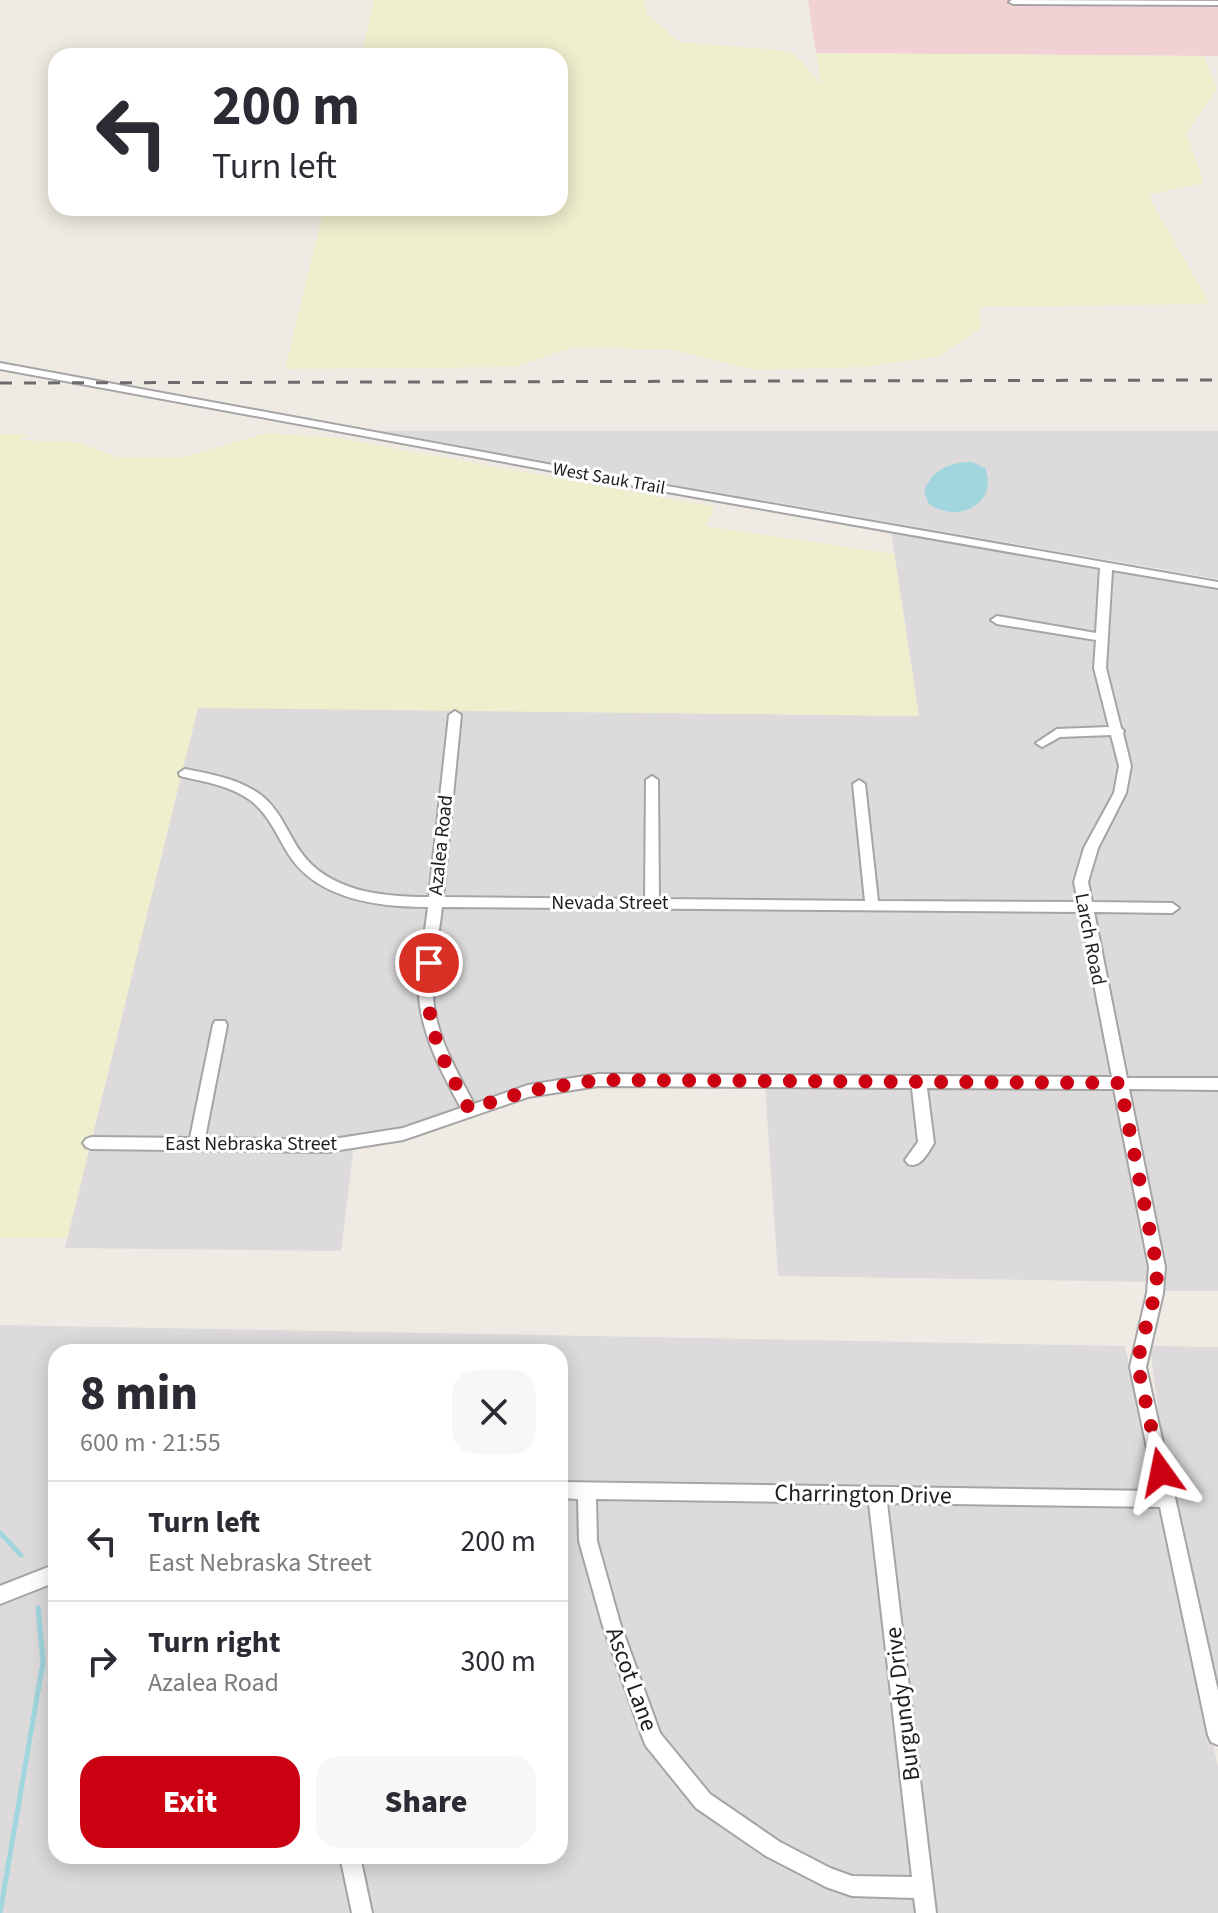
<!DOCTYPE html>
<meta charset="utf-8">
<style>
body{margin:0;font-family:"Source Sans 3",sans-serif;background:#f7f7f7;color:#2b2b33;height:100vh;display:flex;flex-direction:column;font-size:30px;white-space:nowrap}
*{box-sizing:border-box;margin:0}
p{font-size:26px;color:#7c7c81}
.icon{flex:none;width:44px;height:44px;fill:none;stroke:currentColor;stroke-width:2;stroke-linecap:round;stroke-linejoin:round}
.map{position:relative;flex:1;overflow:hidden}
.side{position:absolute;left:48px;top:1344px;width:520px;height:520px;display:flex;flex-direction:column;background:#fff;border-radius:24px;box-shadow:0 4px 20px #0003}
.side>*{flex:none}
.guide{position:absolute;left:48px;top:48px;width:520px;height:168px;border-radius:24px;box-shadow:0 4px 20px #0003;background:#fff;color:#2b2b33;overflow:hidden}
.pin{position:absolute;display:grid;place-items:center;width:68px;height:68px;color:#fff;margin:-34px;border:4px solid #fff;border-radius:50%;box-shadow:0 2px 8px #0007}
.me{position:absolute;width:88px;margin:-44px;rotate:348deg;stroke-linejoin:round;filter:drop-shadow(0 0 6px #0008)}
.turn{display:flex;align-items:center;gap:28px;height:168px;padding:0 32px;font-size:36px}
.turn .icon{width:104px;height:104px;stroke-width:2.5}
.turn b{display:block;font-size:56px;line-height:68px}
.round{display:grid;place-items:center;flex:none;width:84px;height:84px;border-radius:24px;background:#f7f7f7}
.headline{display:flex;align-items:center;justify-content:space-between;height:136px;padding:0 32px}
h1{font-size:48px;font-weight:800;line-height:60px}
.primary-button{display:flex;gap:16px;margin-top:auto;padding:16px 32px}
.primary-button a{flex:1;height:92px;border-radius:24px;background:#cb0011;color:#fff;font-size:32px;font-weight:800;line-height:92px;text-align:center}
.primary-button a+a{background:#f7f7f7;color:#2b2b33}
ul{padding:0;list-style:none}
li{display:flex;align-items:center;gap:24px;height:120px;padding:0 32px;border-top:2px solid #e1e1e2}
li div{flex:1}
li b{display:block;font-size:30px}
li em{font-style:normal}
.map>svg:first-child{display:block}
.residential{fill:#dcdadb;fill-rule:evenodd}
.commercial{fill:#f1d1d3}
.farmland{fill:#efeecd}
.water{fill:#a1d6df}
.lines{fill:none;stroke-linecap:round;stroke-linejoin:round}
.stream{stroke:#a1d6df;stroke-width:5}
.street-casing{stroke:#a5a5a5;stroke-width:4}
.street{fill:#fff;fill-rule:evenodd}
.rail{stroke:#6c6c6c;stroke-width:3;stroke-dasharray:12 12;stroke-linecap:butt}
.route{stroke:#cb0011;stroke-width:14;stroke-dasharray:0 25.2}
.labels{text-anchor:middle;stroke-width:6;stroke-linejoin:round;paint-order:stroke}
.far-street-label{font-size:18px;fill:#1e1e1e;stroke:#fff}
.street-label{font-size:20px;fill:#1e1e1e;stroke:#fff}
.near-street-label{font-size:24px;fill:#1e1e1e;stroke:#fff}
</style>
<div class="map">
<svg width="1218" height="1913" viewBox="0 0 1218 1913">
<rect width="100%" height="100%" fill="#efeae3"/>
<!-- residential -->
<path class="residential" d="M 364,431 L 1218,431 L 1218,579 Z
M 891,531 L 1218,587 L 1218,1079 L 525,1087 L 396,1130 L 355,1136 L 341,1251 L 65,1248 L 198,707 L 919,716 Z
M 765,1085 L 1114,1086 L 1153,1282 L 778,1276 Z
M 1122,1086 L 1218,1086 L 1218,1291 L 1161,1291 Z
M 0,1325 L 1125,1346 L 1218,1767 L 1218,1913 L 0,1913 ZM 56,1352 L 560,1352 L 560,1856 L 56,1856 Z
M 1150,1346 L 1218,1347 L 1218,1707 L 1168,1490 Z"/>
<!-- commercial -->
<path class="commercial" d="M 808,0 L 1218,0 L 1218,56 L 816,53 Z"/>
<!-- farmland -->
<path class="farmland" d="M 374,0 L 644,0 L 647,14 L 679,42 L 778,50 L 796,55 L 821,84 L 816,53 L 1204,56 L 1217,89 L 1186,133 L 1204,183 L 1148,195 L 1210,304 L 979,307 L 981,328 L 939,356 L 865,367 L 755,370 L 672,350 L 573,347 L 515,367 L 285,369 L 324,208 L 560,208 L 560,56 L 361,56 Z
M 266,433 L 338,438 L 715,507 L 705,526 L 894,554 L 919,716 L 198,708 L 67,1238 L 0,1238 L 0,434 L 31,434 L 17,440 L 78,442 L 116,457 L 185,457 Z"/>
<!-- water -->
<path class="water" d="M 972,462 L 985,468 C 999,504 958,524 929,504 L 924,492 C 931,470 950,462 972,462 Z"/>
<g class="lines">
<!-- stream -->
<path class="stream" d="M 0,1533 L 21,1555
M 0,1913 L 43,1662 L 38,1608"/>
<defs>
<path id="street" d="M 1012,0 L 1218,1 L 1218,5 L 1013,4 L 1009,2 Z
M 0,363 L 667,486 L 1218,582 L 1218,588 L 1112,570 L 1106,668 L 1121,728 L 1124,731 L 1123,733 L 1131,766 L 1126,793 L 1098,848 L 1088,882 L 1092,902 L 1172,903 L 1179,908 L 1172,913 L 1094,912 L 1127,1078 L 1218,1078 L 1218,1090 L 1129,1089 L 1165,1267 L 1163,1293 L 1146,1367 L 1218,1691 L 1218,1745 L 1211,1742 L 1208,1735 L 1160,1507 L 887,1503 L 936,1913 L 916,1913 L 914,1898 L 852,1896 L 826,1887 L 766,1856 L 696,1808 L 646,1746 L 643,1739 L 602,1623 L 579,1541 L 578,1499 L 560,1498 L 560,1482 L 1156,1491 L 1130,1367 L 1147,1293 L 1149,1267 L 1114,1089 L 927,1088 L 934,1143 C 928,1153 920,1169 908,1164 L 905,1160 L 918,1142 L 912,1088 L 598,1086 L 528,1097 L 403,1140 L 327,1152 L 91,1149 L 86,1147 L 83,1143 L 86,1139 L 91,1137 L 190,1138 L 213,1025 L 215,1021 L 225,1021 L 227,1025 L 205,1138 L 327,1140 L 403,1128 L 461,1108 C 442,1073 422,1036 419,996 C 417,967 425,936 428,907 C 380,907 318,900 289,855 C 277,836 269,814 250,800 C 229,785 205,782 180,776 L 179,773 L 185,769 C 211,774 239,779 261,795 C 280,810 287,832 300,851 C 328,892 383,897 429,897 L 449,715 L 455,711 L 461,715 L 443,897 L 645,899 L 646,780 L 652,776 L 658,780 L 659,899 L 865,901 L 853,784 L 859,780 L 865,784 L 878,901 L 1078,902 L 1074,882 L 1084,848 L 1114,793 L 1119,766 L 1111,735 L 1060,737 L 1042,747 L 1036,743 L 1057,729 L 1109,727 L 1094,668 L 1096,640 L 997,624 L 991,620 L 997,616 L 1096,633 L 1100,568 L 667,492 L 0,369 ZM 442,907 L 1080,912 L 1112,1077 L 598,1074 L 528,1085 L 474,1104 C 456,1070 434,1033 433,994 C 432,966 439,935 442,907 ZM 596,1499 L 869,1503 L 912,1877 L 852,1876 L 830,1868 L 780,1842 L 710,1794 L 660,1733 L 620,1623 L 597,1541 Z
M 56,1564 L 56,1582 L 0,1604 L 0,1586 Z
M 340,1856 L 360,1856 L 372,1913 L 352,1913 Z"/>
</defs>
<!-- street casing -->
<use href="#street" class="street-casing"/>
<!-- street -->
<use href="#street" class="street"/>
<!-- rail -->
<path class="rail" d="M 0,383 L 1218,380"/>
</g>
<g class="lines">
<!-- route -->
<path class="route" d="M 429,963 C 424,1027 439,1053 469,1109 L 528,1091 L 598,1080 L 1120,1083 L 1157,1267 C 1158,1303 1140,1332 1138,1367 L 1161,1472"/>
</g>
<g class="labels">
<!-- far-street labels -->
<g class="far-street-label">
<text transform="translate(609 478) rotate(10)" y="6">West Sauk Trail</text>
</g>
<!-- street labels -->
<g class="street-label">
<text transform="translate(440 845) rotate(-84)" y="7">Azalea Road</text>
<text x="610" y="909">Nevada Street</text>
<text transform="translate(1091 939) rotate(79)" y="7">Larch Road</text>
<text x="251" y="1150">East Nebraska Street</text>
</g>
<!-- near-street labels -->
<g class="near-street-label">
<text transform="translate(863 1494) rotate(1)" y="8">Charrington Drive</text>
<text transform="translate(632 1679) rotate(70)" y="8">Ascot Lane</text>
<text transform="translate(902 1704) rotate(-97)" y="8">Burgundy Drive</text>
</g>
</g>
</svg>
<div class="pin" style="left:429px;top:963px;background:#d93025"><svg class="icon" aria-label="arrive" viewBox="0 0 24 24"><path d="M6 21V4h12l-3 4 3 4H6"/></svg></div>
<svg class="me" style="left:1161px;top:1472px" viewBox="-20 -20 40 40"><path d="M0-17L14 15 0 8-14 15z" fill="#cb0011" stroke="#fff" stroke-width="4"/></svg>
<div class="guide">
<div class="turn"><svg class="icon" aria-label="left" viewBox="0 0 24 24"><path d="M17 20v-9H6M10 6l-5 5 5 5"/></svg><div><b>200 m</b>Turn left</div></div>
</div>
<section class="side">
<div class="headline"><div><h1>8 min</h1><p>600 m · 21:55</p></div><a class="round"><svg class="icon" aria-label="close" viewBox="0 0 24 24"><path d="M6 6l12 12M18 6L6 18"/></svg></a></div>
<ul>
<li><svg class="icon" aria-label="left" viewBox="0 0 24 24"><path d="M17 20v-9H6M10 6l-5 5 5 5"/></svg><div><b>Turn left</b><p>East Nebraska Street</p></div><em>200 m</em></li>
<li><svg class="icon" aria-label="right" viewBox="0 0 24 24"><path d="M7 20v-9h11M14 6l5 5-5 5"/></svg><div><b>Turn right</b><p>Azalea Road</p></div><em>300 m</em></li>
</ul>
<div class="primary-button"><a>Exit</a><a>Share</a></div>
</section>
</div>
